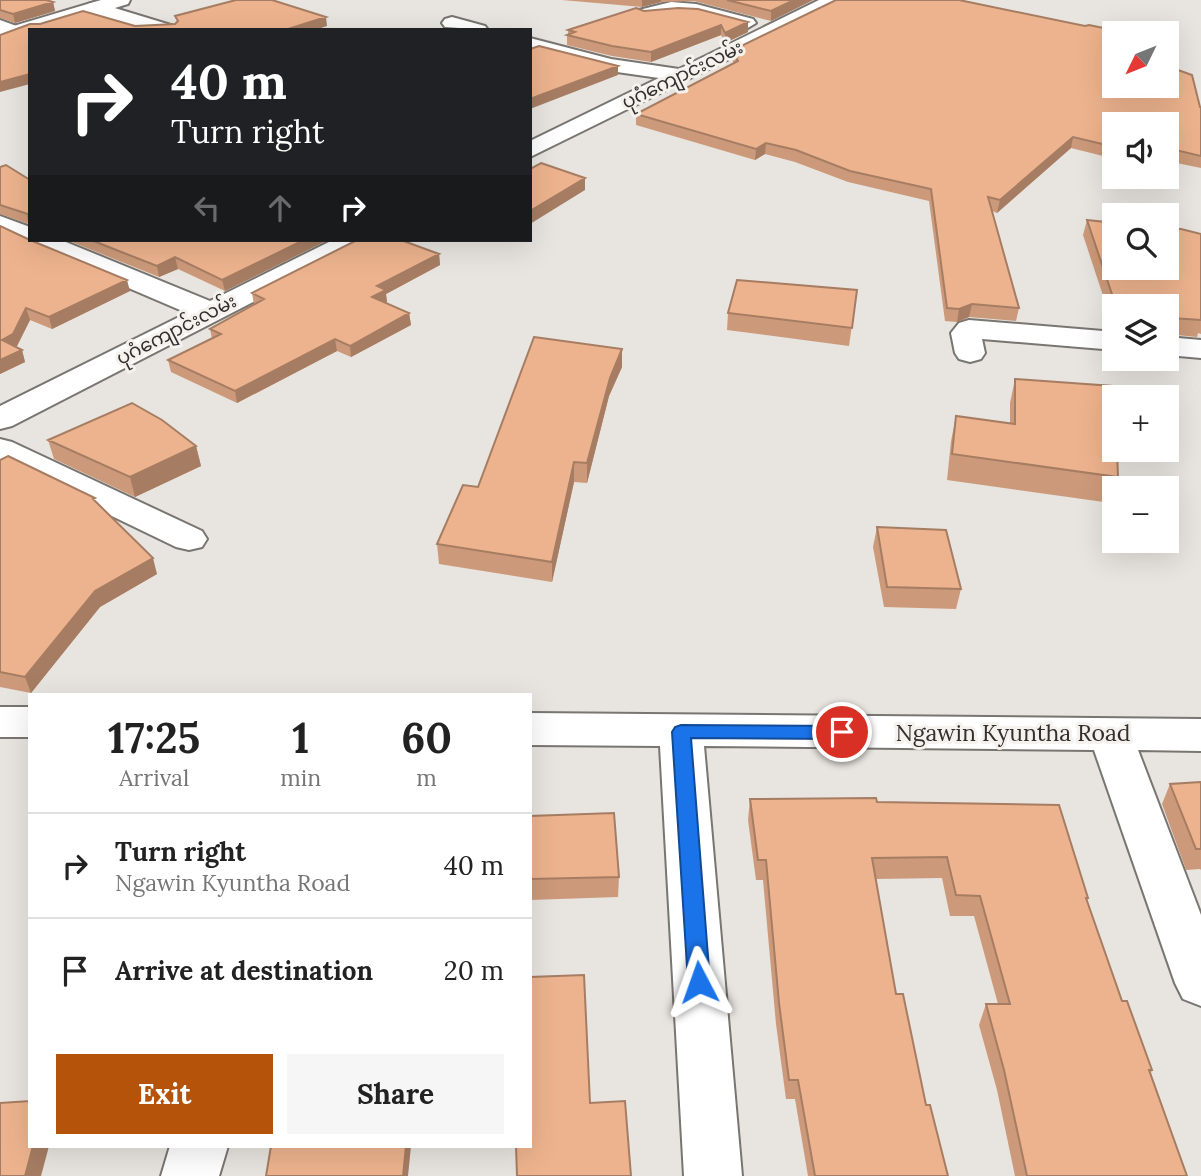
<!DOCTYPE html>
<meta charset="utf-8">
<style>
body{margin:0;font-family:Lora,"Noto Sans Myanmar",serif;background:#f6f6f6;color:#222;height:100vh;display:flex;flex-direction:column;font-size:26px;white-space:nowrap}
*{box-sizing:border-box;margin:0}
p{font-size:23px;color:#767676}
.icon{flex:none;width:38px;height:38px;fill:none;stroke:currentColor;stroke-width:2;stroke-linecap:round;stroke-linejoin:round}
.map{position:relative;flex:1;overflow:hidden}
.drawer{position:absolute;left:28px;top:693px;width:504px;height:455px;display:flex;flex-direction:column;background:#fff;border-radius:0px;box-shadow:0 7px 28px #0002}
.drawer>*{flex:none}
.top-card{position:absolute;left:28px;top:28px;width:504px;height:214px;border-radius:0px;box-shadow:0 7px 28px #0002;background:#202124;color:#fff;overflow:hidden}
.needle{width:46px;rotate:227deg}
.controls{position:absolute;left:1102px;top:21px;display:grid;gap:14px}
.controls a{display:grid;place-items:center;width:77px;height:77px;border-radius:0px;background:#fff;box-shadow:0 7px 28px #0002;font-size:35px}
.pin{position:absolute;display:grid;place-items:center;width:60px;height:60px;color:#fff;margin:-30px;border:4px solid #fff;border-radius:50%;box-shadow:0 2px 7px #0007}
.me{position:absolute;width:77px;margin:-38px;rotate:356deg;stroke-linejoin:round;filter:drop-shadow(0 0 5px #0008)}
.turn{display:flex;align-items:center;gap:24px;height:147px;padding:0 28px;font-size:32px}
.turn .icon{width:91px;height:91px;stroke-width:2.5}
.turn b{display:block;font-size:49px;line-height:60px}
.lanes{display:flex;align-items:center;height:66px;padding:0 28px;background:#0003;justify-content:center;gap:35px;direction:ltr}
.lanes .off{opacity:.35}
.eta{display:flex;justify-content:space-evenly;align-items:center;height:119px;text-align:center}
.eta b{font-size:42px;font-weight:700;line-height:49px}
.action{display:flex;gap:14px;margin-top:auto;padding:14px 28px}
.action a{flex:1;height:80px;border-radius:0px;background:#b45309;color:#fff;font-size:28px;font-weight:700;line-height:80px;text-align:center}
.action a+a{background:#f6f6f6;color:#222}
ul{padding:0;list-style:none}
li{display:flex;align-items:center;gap:21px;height:105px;padding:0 28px;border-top:2px solid #e0e0e0}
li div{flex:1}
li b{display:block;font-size:26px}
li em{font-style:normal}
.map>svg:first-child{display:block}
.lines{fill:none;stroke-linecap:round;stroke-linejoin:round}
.minor-casing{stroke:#797571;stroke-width:4}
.secondary-casing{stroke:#797571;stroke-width:4}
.minor{fill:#fff;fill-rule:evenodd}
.secondary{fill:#fff;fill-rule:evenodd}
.wall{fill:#cc9a7a}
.shaded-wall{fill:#a67d63}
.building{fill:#edb38e;stroke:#a67d63;stroke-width:2}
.route{fill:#1a73e8;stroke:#114b97;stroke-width:2}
.labels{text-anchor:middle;stroke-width:6;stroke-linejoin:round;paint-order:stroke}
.far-street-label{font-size:19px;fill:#32302e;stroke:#f5f1ec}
.street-label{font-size:23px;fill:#32302e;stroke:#f5f1ec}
</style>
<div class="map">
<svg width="1201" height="1176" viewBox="0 0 1201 1176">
<rect width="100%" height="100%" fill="#e8e4df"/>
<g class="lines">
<defs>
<path id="minor" d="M 819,0 L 843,0 L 841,4 L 530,157 L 530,141 L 659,78 L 610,71 L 530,50 L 530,38 L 611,59 L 679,69 Z
M 95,2 L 174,26 L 177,30 L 146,30 L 88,12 L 86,8 L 88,4 Z
M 671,2 L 696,4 L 753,19 L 756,23 L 746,29 C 707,19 687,10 646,20 L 637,14 L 639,10 Z
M 452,17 L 485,26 L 488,30 L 445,27 L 442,23 L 445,19 Z
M 0,20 L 22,28 L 25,32 L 15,38 L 0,33 Z
M 0,216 L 30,227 L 30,240 L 61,240 L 210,301 L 333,240 L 366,240 L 362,246 L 12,426 L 0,429 L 0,406 L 187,313 L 0,233 Z
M 969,320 L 1115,332 L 1115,350 L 982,339 L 985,353 L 981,359 L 970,362 L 959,359 L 955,353 L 951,333 L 959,323 Z
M 1167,337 L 1201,340 L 1201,358 L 1167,355 Z
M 0,439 L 12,442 L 202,531 L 207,539 L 202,547 L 189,550 L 176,547 L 0,462 Z
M 0,707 L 30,707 L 30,737 L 0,737 Z
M 530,713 L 1201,719 L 1201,751 L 1138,750 L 1201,915 L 1201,1006 L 1183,999 L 1175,983 L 1094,750 L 704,746 L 742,1176 L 684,1176 L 660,746 L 530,745 Z
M 170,1146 L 228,1146 L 219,1176 L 161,1176 Z"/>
<path id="secondary" d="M 101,0 L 130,0 L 128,4 L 42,30 L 30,30 L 30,33 L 0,42 L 0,30 Z"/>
</defs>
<!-- minor casing -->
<use href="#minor" class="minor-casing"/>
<!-- secondary casing -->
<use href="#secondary" class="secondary-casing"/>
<!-- minor -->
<use href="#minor" class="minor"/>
<!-- secondary -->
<use href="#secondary" class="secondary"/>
</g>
<!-- wall -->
<path class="wall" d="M 0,0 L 53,2 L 55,11 L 15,23 L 0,18 Z
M 562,0 L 813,0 L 771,21 L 694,1 L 661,2 L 642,7 Z
M 678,8 L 748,32 L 725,43 L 721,35 L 651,62 L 612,56 L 567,45 L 567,35 L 568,34 L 568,30 L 644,11 Z
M 1115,33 L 1115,86 L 1201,107 L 1201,168 L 1167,161 L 1167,124 L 1115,124 L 1115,159 L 1071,148 L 997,213 L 992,211 L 1019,308 L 1016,321 L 969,317 L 957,322 L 945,321 L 929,201 L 848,182 L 795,162 L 765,154 L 755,160 L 636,125 L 636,114 L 734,63 L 732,60 L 733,50 Z
M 0,167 L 30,180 L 30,227 L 29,224 L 0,214 Z
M 1087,220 L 1201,234 L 1201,334 L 1198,333 L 1197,337 L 1167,334 L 1167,306 L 1115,306 L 1114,329 L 1083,235 Z
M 0,226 L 130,291 L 52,329 L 30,320 L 17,346 L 15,347 L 22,350 L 25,362 L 0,374 Z
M 67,240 L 328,240 L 225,291 L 178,269 L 159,277 Z
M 439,254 L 440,265 L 386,294 L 387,302 L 385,303 L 409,313 L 411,325 L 351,357 L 337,351 L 237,403 L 171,372 L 168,360 L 212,339 L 210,329 L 254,305 L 252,293 Z
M 857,290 L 849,346 L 727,330 L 728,313 Z
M 622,349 L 622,367 L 609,396 L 587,483 L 574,482 L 552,582 L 439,564 L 437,544 L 478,487 Z
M 1015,379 L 1118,477 L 1111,503 L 947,480 L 951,441 L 956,416 L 1010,423 L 1010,403 Z
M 48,440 L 196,446 L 201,466 L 135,497 L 54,459 Z
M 0,460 L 97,502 L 157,574 L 100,607 L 31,693 L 0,687 Z
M 877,527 L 961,589 L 956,609 L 884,607 L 873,547 Z
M 1201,782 L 1201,870 L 1200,869 L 1186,870 L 1162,804 L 1170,784 Z
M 750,799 L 877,802 L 1088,898 L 1087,901 L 1122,1001 L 1152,1070 L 1151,1073 L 1187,1176 L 1015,1176 L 997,1090 L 979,1025 L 986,1004 L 998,1004 L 974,916 L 950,916 L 942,878 L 876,879 L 896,994 L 926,1105 L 948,1176 L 808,1176 L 795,1099 L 786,1099 L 776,1024 L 763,880 L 756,880 L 748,820 Z
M 530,816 L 619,877 L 618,897 L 530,900 Z"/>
<!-- shaded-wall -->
<path class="shaded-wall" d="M 642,0 L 661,0 L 661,2 L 642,7 Z
M 794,0 L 813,0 L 771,21 L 771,11 Z
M 53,2 L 55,11 L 15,23 L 13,14 Z
M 326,17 L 327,26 L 315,30 L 285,30 Z
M 748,22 L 748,32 L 725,43 L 725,33 Z
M 721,25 L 721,35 L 651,62 L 651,52 Z
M 1115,38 L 1115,46 L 1107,44 Z
M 618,66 L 618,75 L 530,109 L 530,99 Z
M 30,74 L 30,84 L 0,92 L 0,82 Z
M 1073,137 L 1071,148 L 997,213 L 1000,200 Z
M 766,143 L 765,154 L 755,160 L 756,149 Z
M 585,178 L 585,190 L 530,224 L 530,211 Z
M 304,240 L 328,240 L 225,291 L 222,280 Z
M 439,254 L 440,265 L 386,294 L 387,302 L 373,309 L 372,297 L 377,286 Z
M 175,257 L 178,269 L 159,277 L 157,266 Z
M 127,280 L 130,291 L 52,329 L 49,317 Z
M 972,304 L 969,317 L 957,322 L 959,309 Z
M 26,308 L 30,320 L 17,346 L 5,351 L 2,340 Z
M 409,313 L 411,325 L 351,357 L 350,346 Z
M 335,339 L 337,351 L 237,403 L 235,391 Z
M 622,349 L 622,367 L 609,396 L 587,483 L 587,463 L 610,378 Z
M 22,350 L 25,362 L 0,374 L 0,360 Z
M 196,446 L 201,466 L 135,497 L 130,477 Z
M 574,462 L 574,482 L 552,582 L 552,562 Z
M 153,558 L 157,574 L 100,607 L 31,693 L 25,677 L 95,591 Z
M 33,1146 L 49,1146 L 41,1176 L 25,1176 Z
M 406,1146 L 411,1146 L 408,1176 L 403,1176 Z"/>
<!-- building -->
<path class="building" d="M 0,0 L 46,0 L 53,2 L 13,14 L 0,10 Z
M 236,0 L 272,0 L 326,17 L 285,30 L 30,30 L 30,74 L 0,82 L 0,35 L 30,24 L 40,24 L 83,11 L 135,26 L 175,24 L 178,21 L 175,16 Z
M 727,0 L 794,0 L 771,11 Z
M 836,0 L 959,0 L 1085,26 L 1089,25 L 1123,32 L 1121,33 L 1115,33 L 1115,38 L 1107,44 L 1115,46 L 1115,86 L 1167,86 L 1167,66 L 1192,75 L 1200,107 L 1201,107 L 1201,156 L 1167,148 L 1167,124 L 1115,124 L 1115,147 L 1073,137 L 1000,200 L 988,197 L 1019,308 L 972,304 L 959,309 L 947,308 L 931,189 L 850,171 L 796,150 L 766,143 L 756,149 L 636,114 L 738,61 L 733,50 Z
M 636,8 L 644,11 L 678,8 L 698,9 L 748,22 L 725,33 L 721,25 L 651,52 L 612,46 L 567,35 L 575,32 L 568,30 Z
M 539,46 L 618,66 L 530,99 L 530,49 Z
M 541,163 L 585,178 L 530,211 L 530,169 Z
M 6,165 L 30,180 L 30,227 L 28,214 L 0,205 L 0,167 Z
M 1087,220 L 1115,223 L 1115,268 L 1167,268 L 1167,228 L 1181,229 L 1201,234 L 1201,320 L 1172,318 L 1169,325 L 1167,325 L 1167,306 L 1116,306 Z
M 0,226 L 30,240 L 127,280 L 49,317 L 26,308 L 13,334 L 2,340 L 22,350 L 0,360 Z
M 91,240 L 304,240 L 222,280 L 175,257 L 157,266 Z
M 357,240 L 401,240 L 439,254 L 377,286 L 386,290 L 372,297 L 409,313 L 350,346 L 335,339 L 235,391 L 168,360 L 221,334 L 210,329 L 264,299 L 252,293 Z
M 737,280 L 857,290 L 852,328 L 728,313 Z
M 534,337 L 622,349 L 610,378 L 587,463 L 574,462 L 552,562 L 437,544 L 463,485 L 478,487 Z
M 1015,379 L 1113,386 L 1115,415 L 1115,450 L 1117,450 L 1118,477 L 952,454 L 956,416 L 1015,424 Z
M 132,403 L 162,420 L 196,446 L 130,477 L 48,440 Z
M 8,456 L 95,498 L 93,499 L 153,558 L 95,591 L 25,677 L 0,672 L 0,460 Z
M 877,527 L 946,530 L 961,589 L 887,587 Z
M 1201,782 L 1201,849 L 1196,849 L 1170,784 Z
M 876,798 L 877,802 L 1059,805 L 1088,898 L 1086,898 L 1122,1001 L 1127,1001 L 1152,1070 L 1149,1070 L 1187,1176 L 1027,1176 L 1004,1070 L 986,1004 L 1010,1004 L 980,896 L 956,895 L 947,857 L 872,858 L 896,994 L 903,994 L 926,1105 L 930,1105 L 948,1176 L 815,1176 L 798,1080 L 789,1080 L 779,1003 L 766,860 L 758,860 L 750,799 Z
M 614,813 L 619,877 L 530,879 L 530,816 Z
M 584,975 L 590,1103 L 625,1101 L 631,1176 L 517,1176 L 516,1146 L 530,1146 L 530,977 Z
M 30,1101 L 30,1146 L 33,1146 L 25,1176 L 0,1176 L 0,1103 Z
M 271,1146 L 406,1146 L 403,1176 L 266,1176 Z"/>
<!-- route -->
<path class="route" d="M 681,725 L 842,726 L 848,728 L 851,732 L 848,737 L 842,739 L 691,738 L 710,982 L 706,988 L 699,991 L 691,988 L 688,982 L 672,732 L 675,727 Z"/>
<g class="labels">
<!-- far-street labels -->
<g class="far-street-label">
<text transform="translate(682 74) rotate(-26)" y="7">ပုဂံကျောင်းလမ်း</text>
<text transform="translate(176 329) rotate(-27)" y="7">ပုဂံကျောင်းလမ်း</text>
</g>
<!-- street labels -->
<g class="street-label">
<text x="1013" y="741">Ngawin Kyuntha Road</text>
</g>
</g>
</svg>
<div class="controls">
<a><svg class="needle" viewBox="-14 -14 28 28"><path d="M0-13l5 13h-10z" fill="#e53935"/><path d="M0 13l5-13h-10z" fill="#767676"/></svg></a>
<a><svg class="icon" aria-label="sound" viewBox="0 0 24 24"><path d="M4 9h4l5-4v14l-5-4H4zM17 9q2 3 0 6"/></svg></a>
<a><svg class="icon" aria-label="search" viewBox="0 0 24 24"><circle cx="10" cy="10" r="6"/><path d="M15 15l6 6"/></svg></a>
<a><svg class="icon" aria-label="layers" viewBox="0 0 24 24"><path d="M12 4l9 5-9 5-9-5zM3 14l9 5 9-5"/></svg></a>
<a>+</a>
<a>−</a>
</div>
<div class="pin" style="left:842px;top:732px;background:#d93025"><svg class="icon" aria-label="arrive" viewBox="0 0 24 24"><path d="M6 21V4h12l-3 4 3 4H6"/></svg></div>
<svg class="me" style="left:699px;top:982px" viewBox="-20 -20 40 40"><path d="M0-17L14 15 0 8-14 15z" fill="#1a73e8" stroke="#fff" stroke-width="4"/></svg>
<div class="top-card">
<div class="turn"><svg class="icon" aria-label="right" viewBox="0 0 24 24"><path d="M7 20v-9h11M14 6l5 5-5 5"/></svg><div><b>40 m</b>Turn right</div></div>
<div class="lanes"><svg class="icon off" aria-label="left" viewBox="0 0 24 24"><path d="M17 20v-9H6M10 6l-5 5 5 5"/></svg><svg class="icon off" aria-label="ahead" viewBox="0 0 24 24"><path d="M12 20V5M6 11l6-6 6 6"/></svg><svg class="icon" aria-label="right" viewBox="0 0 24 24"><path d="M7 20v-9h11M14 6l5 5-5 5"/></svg></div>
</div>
<section class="drawer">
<div class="eta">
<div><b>17:25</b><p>Arrival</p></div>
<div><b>1</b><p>min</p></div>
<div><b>60</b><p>m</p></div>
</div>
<ul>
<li><svg class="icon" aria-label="right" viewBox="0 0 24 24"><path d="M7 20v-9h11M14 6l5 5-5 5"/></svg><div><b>Turn right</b><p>Ngawin Kyuntha Road</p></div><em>40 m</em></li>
<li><svg class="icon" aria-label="arrive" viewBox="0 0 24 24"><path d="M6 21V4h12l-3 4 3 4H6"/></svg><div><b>Arrive at destination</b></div><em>20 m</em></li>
</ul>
<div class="action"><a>Exit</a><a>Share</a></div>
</section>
</div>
